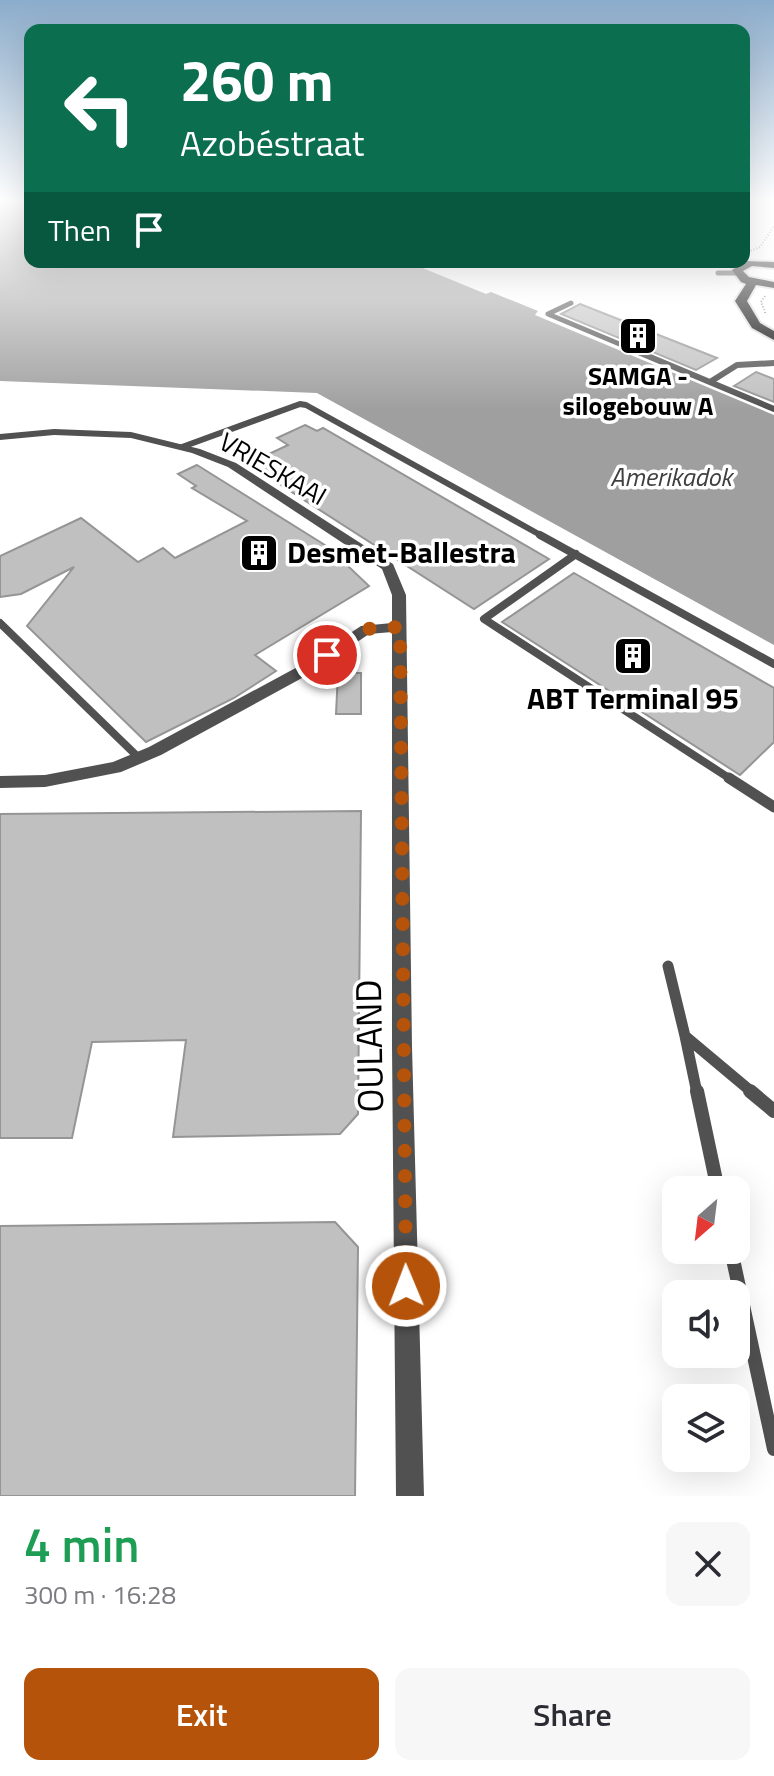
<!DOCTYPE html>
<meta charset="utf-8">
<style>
body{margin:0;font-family:"Titillium Web",sans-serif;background:#f7f7f7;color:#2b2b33;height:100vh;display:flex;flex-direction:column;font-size:30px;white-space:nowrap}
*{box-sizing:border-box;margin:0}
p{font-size:26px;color:#7c7c81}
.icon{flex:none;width:44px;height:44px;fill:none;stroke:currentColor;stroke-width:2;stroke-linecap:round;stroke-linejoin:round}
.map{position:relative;height:1496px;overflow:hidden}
.drawer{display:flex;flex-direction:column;background:#fff;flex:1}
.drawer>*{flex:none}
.hud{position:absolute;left:24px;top:24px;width:726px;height:244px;border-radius:16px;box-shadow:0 8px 32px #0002;background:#0b6e4f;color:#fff;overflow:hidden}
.needle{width:52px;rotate:208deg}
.controls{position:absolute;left:662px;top:1176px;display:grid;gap:16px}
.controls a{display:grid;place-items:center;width:88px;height:88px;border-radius:16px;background:#fff;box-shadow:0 8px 32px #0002;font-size:40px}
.pin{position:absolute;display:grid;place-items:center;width:68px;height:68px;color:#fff;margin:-34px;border:4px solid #fff;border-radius:50%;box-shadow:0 2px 8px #0007}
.me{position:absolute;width:88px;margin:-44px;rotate:359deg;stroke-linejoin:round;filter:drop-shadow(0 0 6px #0008)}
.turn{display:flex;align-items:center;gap:28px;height:168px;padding:0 24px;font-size:36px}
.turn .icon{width:104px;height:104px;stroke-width:2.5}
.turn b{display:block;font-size:56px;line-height:68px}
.then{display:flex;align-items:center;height:76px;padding:0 24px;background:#0003;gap:16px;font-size:30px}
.round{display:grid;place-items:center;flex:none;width:84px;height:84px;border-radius:16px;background:#f7f7f7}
.headline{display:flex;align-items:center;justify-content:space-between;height:136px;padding:0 24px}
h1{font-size:48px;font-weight:600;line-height:60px;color:#1e9e55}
.primary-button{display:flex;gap:16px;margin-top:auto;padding:16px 24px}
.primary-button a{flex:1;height:92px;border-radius:16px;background:#b45309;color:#fff;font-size:32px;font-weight:600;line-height:92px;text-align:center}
.primary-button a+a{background:#f7f7f7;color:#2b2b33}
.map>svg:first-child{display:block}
.water{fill:#9f9f9f}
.building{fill:#c0c0c0;stroke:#959595;stroke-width:2}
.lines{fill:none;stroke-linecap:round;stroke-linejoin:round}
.primary-casing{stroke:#dbdbdb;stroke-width:4}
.path{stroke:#737373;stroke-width:2;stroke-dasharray:1 2;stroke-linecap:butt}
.lane-far4{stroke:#515151;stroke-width:5}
.lane-far3{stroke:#515151;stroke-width:6}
.lane-far2{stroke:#515151;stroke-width:8}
.lane-far1{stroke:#515151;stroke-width:11}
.lane{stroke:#515151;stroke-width:14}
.street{fill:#515151;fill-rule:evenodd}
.primary{fill:#000;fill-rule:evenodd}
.route{stroke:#b45309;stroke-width:14;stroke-dasharray:0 25.2}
.labels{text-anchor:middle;stroke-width:7;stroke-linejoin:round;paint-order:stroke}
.far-poi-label{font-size:26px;font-weight:bold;fill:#000;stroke:#fff}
.far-street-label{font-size:26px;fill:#000;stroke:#fff}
.far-water-label{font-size:26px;font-style:italic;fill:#404040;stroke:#fff}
.poi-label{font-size:30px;font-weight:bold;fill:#000;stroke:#fff;text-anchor:start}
.near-street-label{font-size:36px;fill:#000;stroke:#fff}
</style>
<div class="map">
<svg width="774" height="1496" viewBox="0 0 774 1496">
<rect width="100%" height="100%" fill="#fff"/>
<!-- water -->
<path class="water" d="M 0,200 L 30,200 L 30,262 L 408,262 L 486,294 L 491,292 L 538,311 L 535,315 L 774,415 L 774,645 L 317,393 L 0,381 Z"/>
<!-- building -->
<path class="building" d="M 580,304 L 717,358 L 696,370 L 561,314 Z
M 756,372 L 774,379 L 774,402 L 734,386 Z
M 305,425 L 317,431 L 323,428 L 549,559 L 474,609 L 248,464 L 288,445 L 277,438 Z
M 197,465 L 328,547 L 369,586 L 255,655 L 276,671 L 234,698 L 146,742 L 27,626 L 74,567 L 21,594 L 0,597 L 0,556 L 81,518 L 138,562 L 163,548 L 175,558 L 247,521 L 192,488 L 196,486 L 178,474 Z
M 574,573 L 774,688 L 774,742 L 740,775 L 502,622 Z
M 338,673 L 361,673 L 361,714 L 336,714 Z
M 361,811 L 358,1114 L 340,1134 L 173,1137 L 186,1040 L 92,1042 L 72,1138 L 0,1138 L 0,814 Z
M 335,1222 L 358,1247 L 355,1496 L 0,1496 L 0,1226 Z"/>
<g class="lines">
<defs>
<path id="primary" d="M 746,261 L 774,262 L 774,268 L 752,266 L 743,271 L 749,277 L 774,282 L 774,288 L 756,285 L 747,301 L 760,323 L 774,331 L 774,340 L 752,328 L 735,301 L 746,284 L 741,282 L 732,270 Z"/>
</defs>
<!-- primary casing -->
<use href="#primary" class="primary-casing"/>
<!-- path -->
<path class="path" d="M 770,200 L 774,205
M 748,252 L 760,247 L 774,226
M 765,296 L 761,302 L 766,315"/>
<!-- lane-far4 -->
<path class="lane-far4" d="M 718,273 L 737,273
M 571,303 L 548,314 L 629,348"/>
<!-- lane-far3 -->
<path class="lane-far3" d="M 624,346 L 774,409
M 710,382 L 737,365 L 774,363
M 182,447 L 300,404 L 306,405 L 544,537"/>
<!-- lane-far2 -->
<path class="lane-far2" d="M 540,535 L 774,664
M 576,554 L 484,619 L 732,780
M 0,623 L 139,758"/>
<!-- lane-far1 -->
<path class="lane-far1" d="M 729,778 L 774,807
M 668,966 L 685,1036 L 753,1093
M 685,1036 L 697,1093"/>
<!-- lane -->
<path class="lane" d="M 697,1091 L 718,1190
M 750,1091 L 774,1111
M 731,1250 L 774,1449"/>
<!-- street -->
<path class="street" d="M 54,429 L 131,432 L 200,449 L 236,463 L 393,564 L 406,595 L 412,1047 L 424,1496 L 396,1496 L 392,1047 L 392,632 L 369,634 L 313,672 L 161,755 L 121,772 L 45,787 L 0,788 L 0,776 L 45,775 L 113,762 L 149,747 L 303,664 L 361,626 L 392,623 L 392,595 L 382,569 L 228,467 L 192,453 L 131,438 L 54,435 L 0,440 L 0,434 Z"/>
<!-- primary -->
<use href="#primary" class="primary"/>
</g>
<!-- sky -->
<linearGradient id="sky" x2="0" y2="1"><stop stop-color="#8baccb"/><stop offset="0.49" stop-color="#fff"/><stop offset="1" stop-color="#fff" stop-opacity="0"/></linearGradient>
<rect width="774" height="410" fill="url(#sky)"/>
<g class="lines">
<!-- route -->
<path class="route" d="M 327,655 L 366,629 L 400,627 L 406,1286"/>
</g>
<!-- icons -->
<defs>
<symbol id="building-square" viewBox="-11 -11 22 22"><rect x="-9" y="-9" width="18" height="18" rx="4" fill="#000" stroke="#fff"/><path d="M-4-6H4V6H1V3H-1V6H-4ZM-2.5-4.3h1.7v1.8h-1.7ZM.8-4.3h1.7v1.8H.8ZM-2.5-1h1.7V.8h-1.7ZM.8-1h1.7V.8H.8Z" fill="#fff"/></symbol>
</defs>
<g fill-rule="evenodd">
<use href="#building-square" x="616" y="314" width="44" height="44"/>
<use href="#building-square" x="237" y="531" width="44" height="44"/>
<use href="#building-square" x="611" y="634" width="44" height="44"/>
</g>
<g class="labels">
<!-- far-poi labels -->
<g class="far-poi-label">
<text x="638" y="385">SAMGA -<tspan x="638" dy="30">silogebouw A</tspan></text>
</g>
<!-- far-street labels -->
<g class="far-street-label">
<text transform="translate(273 469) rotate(30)" y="9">VRIESKAAI</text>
</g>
<!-- far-water labels -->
<g class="far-water-label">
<text x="671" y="486">Amerikadok</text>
</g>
<!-- poi labels -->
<g class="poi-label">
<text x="287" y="563">Desmet-Ballestra</text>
<text x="633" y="709" text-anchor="middle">ABT Terminal 95</text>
</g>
<!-- near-street labels -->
<g class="near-street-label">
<text transform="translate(369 1046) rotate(-91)" y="13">OULAND</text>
</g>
</g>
</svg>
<div class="controls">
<a><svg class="needle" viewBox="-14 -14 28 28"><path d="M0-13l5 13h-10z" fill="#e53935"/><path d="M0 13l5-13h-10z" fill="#7c7c81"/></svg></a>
<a><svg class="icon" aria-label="sound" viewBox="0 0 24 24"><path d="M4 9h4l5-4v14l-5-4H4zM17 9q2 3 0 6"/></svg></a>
<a><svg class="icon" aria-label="layers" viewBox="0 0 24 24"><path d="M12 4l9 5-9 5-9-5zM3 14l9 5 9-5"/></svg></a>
</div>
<div class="pin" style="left:327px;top:655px;background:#d93025"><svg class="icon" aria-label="arrive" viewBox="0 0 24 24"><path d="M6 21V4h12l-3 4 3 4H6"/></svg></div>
<svg class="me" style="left:406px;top:1286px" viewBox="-20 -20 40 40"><circle r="17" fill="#b45309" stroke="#fff" stroke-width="3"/><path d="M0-11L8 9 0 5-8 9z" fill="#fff"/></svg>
<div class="hud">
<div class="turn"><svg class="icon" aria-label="left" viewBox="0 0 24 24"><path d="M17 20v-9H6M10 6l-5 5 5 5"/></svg><div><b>260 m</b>Azobéstraat</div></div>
<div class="then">Then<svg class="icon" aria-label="arrive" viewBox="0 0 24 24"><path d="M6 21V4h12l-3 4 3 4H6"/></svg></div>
</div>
</div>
<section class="drawer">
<div class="headline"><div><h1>4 min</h1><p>300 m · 16:28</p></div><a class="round"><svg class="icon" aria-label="close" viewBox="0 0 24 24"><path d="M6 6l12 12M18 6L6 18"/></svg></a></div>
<div class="primary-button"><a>Exit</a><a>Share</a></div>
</section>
